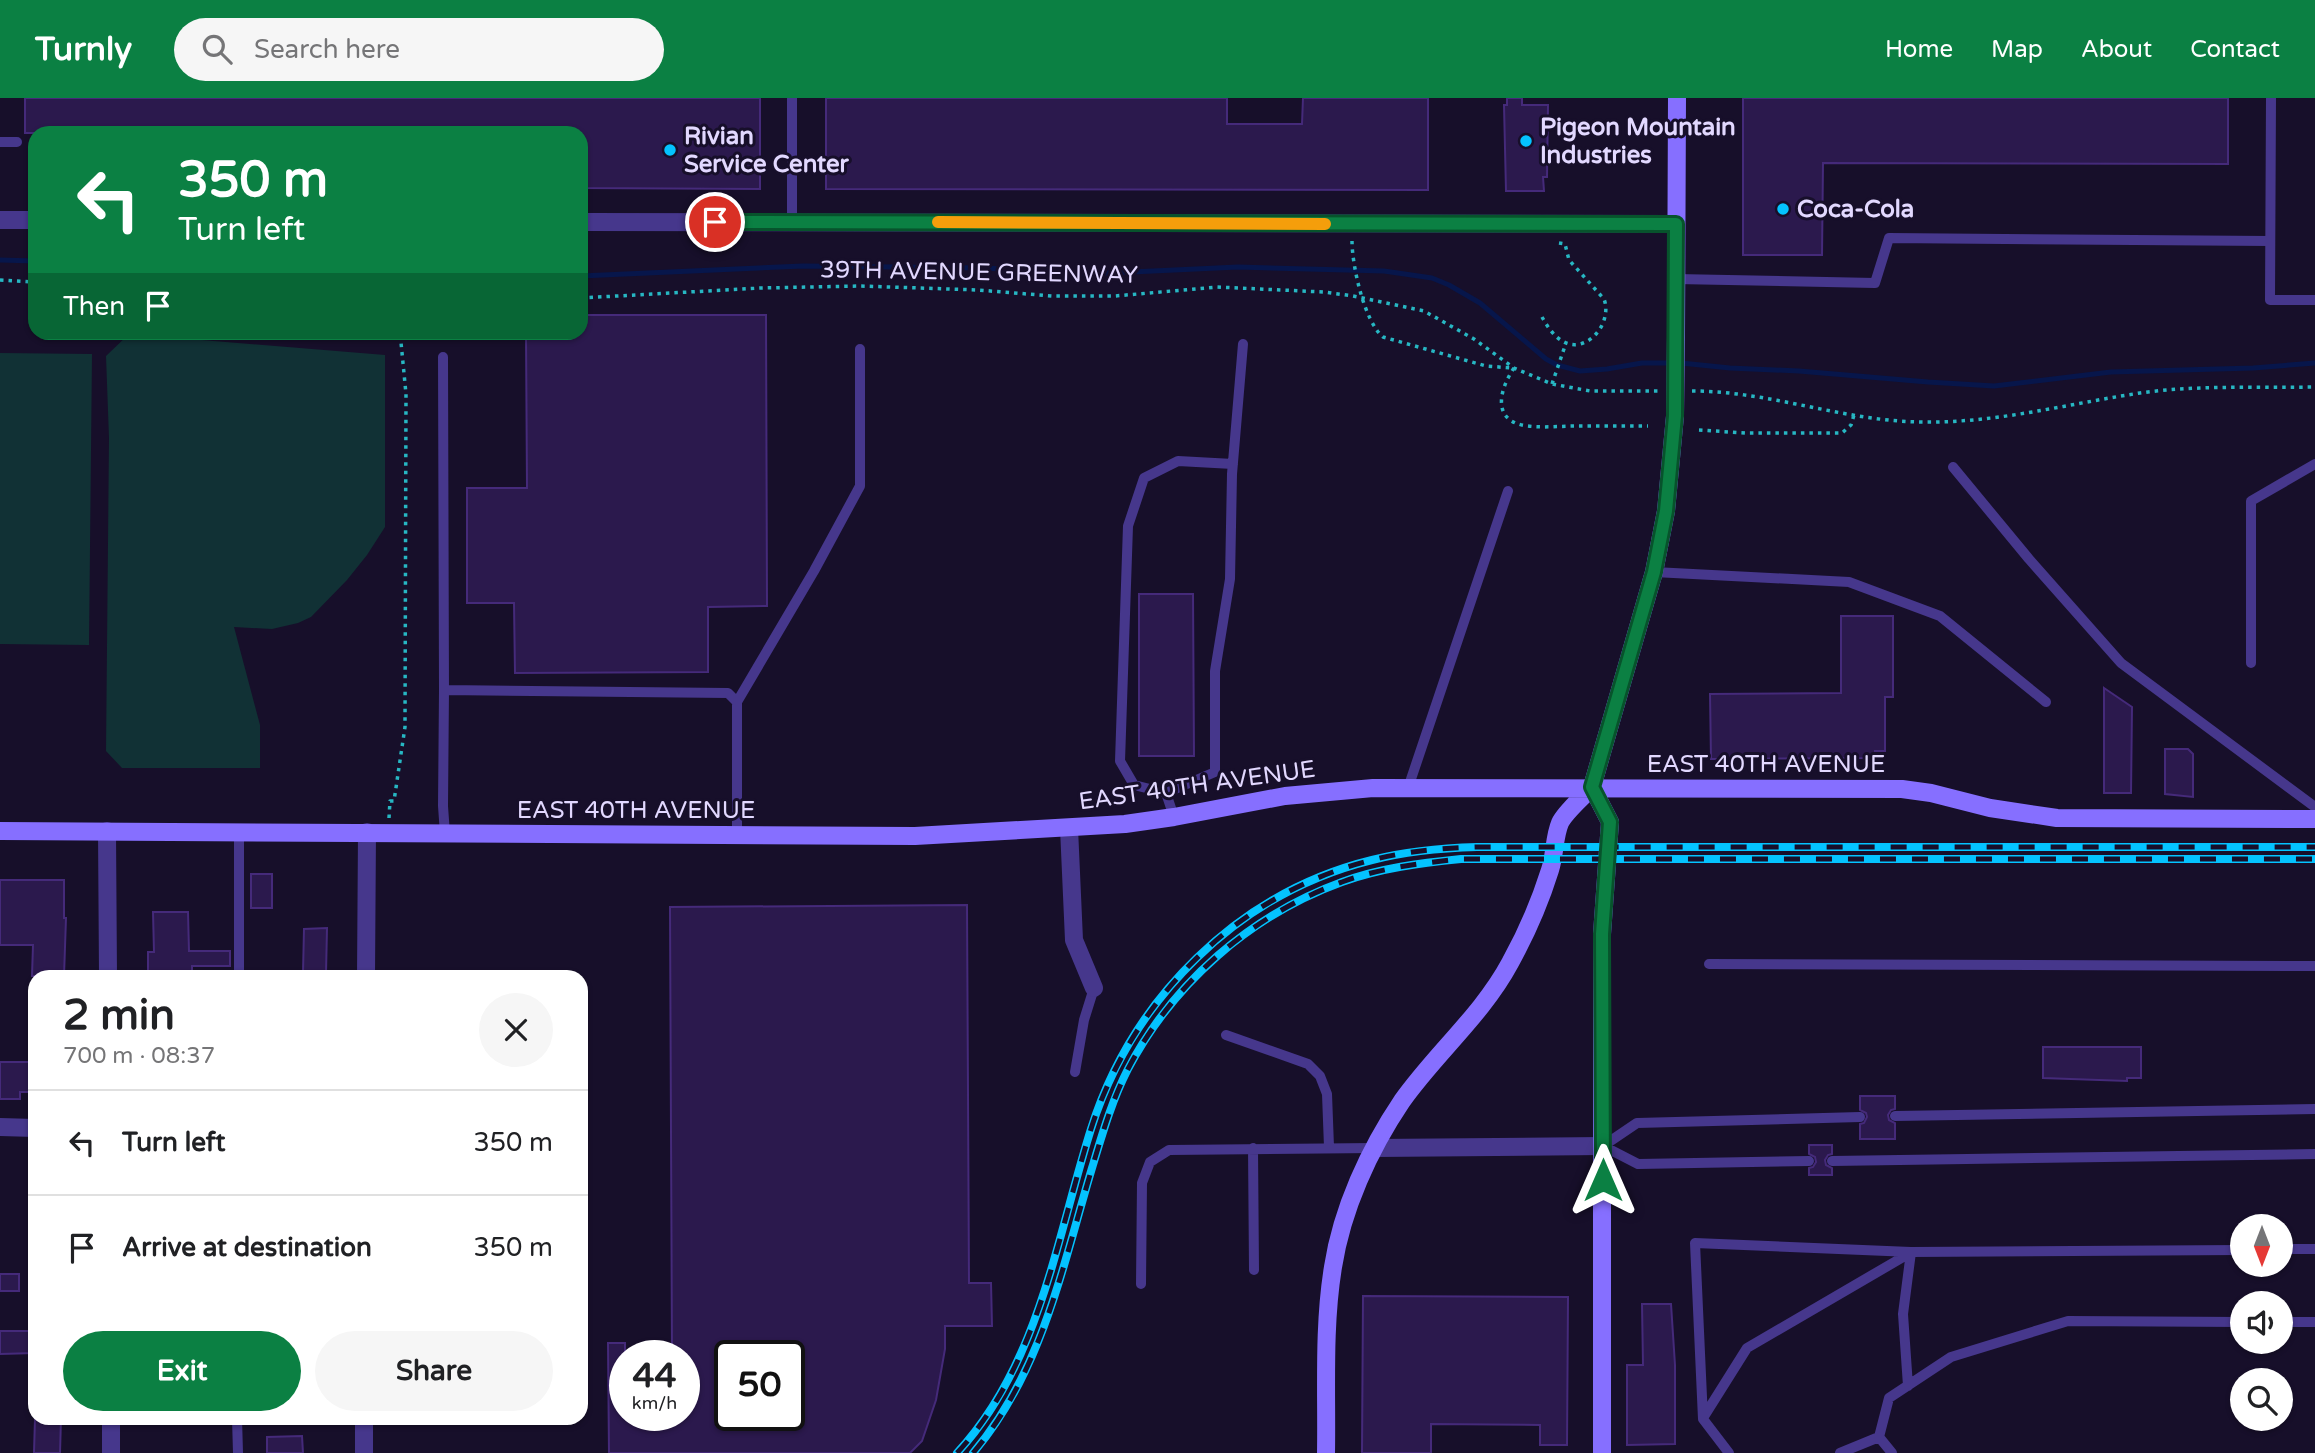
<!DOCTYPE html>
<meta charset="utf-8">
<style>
body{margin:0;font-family:"Varela Round",sans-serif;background:#f6f6f6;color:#202124;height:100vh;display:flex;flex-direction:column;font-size:26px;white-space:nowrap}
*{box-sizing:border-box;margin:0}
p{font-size:23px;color:#757577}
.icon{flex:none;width:38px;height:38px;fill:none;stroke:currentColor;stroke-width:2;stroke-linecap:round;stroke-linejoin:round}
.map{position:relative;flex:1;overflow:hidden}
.details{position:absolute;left:28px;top:872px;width:560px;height:455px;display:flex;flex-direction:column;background:#fff;border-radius:21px;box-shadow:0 2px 5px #0004}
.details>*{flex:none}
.top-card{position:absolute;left:28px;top:28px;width:560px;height:214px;border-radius:21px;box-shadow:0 2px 5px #0004;background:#0b8043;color:#fff;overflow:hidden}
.needle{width:46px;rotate:180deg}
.tools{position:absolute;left:2230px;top:1116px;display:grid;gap:14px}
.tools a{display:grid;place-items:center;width:63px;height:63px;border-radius:50%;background:#fff;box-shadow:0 2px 5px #0004;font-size:35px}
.speed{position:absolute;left:609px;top:1242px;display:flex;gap:14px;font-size:35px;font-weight:700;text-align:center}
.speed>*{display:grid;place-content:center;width:91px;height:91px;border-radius:50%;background:#fff;box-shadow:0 2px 5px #0004;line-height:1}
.speed small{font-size:18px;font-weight:400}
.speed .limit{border:4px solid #111;border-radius:10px;background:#fff;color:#111}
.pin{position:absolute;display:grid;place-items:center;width:60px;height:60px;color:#fff;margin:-30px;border:4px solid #fff;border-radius:50%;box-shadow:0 2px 7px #0007}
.me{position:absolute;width:77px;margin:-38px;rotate:0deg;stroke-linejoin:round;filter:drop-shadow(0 0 5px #0008)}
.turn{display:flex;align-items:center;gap:24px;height:147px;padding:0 35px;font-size:32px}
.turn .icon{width:91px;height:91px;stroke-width:2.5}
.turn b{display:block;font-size:49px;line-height:60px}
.then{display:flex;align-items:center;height:66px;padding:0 35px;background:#0003;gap:14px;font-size:26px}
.round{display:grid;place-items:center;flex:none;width:74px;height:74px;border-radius:37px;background:#f6f6f6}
.head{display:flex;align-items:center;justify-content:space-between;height:119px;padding:0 35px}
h1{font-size:42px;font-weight:700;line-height:52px}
.primary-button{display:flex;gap:14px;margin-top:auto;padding:14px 35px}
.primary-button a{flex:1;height:80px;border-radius:42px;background:#0b8043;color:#fff;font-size:28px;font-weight:700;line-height:80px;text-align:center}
.primary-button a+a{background:#f6f6f6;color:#202124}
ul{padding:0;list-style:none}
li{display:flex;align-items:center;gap:21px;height:105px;padding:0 35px;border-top:2px solid #e0e0e0}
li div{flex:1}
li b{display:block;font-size:26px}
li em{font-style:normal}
header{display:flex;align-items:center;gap:42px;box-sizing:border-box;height:98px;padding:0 35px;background:#0b8043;color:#fff}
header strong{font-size:33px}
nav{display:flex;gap:38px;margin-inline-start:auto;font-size:24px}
.search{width:490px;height:63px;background:#f6f6f6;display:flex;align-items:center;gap:18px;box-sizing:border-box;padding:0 24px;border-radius:38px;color:#757577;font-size:26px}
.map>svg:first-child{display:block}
.green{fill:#113135}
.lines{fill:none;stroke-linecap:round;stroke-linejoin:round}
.stream{stroke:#07164b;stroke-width:5}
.building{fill:#2b194d;stroke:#452a7a;stroke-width:2;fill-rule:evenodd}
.path{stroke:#27b7c3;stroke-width:3.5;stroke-dasharray:3.5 5;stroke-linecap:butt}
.lane{stroke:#46378c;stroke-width:10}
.street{stroke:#46378c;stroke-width:18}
.secondary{stroke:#866fff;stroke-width:18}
.rail-casing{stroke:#04c3ff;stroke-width:8}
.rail{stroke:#170f2a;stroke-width:5;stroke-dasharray:16;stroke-linecap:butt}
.secondary-bridge{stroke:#866fff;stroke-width:18}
.route-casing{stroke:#07532c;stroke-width:18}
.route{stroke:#0b8043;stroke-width:12}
.slow{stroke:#f59e0b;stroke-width:12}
.poi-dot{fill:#04c3ff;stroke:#170f2a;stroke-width:2.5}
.labels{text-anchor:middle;stroke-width:6;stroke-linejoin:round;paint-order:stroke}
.poi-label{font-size:24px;font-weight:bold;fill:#e2d8ff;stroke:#170f2a;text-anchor:start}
.street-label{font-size:24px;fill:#e2d8ff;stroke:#170f2a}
</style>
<header>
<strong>Turnly</strong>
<div class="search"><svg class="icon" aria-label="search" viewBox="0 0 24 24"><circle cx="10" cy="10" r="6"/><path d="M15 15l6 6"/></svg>Search here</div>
<nav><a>Home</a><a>Map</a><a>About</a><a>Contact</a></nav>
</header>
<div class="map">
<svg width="2315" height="1355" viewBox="0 0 2315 1355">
<rect width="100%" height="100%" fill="#170f2a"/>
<!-- green -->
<path class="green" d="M 129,236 L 385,257 L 385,429 L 367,457 L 347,482 L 311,519 L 298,525 L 272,531 L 234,529 L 260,627 L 260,670 L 122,670 L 106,653 L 109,340 L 106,258 Z
M 0,255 L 92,256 L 89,547 L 0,546 Z"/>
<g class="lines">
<!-- stream -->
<path class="stream" d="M 0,162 L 35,163
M 581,178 L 803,168 L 985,170 L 1089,176 L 1238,169 L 1384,173 L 1432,180 L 1449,187 L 1480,205 L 1546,261 L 1557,267 L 1580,273 L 1607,271 L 1642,265 L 1681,265 L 1730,270 L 1799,273 L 1928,284 L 1994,288 L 2111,274 L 2253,270 L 2315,265"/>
</g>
<!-- building -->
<path class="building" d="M 25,0 L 760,0 L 760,91 L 581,90 L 581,35 L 25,35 Z
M 826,0 L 1227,0 L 1227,26 L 1302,26 L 1303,0 L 1428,0 L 1428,92 L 826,91 Z
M 1507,0 L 1522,0 L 1522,7 L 1548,7 L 1547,79 L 1543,79 L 1544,93 L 1506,93 L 1504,7 L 1507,7 Z
M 1743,0 L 2228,0 L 2228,66 L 1823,65 L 1822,157 L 1743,157 Z
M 581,217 L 766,217 L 767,508 L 708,509 L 708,574 L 515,575 L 514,505 L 467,505 L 467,390 L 527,390 L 526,234 L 581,234 Z
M 1139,496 L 1193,496 L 1194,658 L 1139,658 Z
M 1841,518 L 1893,518 L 1893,599 L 1885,599 L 1885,653 L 1875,653 L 1875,660 L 1711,661 L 1710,596 L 1841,595 Z
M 2104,590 L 2132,609 L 2131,695 L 2104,695 Z
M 2165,651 L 2188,651 L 2193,656 L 2193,699 L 2165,696 Z
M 251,776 L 272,776 L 272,810 L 251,810 Z
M 0,782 L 64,782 L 64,820 L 66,820 L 64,878 L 32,878 L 33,847 L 0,847 Z
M 967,807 L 969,1185 L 991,1185 L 992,1228 L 945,1228 L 945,1251 L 936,1302 L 922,1343 L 910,1355 L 609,1355 L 608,1245 L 625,1245 L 625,1318 L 684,1318 L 684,1258 L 672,1258 L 670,809 ZM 730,1258 L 789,1258 L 789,1318 L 730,1318 Z
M 153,814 L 188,814 L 189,853 L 230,853 L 230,868 L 192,868 L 192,875 L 148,875 L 148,854 L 154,854 Z
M 327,830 L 326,876 L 303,875 L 304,831 Z
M 2043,949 L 2141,949 L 2141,980 L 2127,980 L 2127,983 L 2043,980 Z
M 0,964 L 35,964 L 35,994 L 20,994 L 20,1001 L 0,1001 Z
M 1860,998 L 1895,998 L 1895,1011 L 1891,1012 L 1888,1017 L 1889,1022 L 1895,1025 L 1895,1041 L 1860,1041 L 1860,1026 L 1864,1025 L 1867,1019 L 1866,1015 L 1860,1012 Z
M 1809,1047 L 1832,1047 L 1832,1056 L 1828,1057 L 1825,1062 L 1826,1067 L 1832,1070 L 1832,1077 L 1809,1077 L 1809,1070 L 1813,1069 L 1816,1064 L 1815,1059 L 1809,1056 Z
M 0,1176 L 19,1176 L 19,1193 L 0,1193 Z
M 1363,1198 L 1568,1199 L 1567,1347 L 1540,1347 L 1540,1327 L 1431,1326 L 1431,1355 L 1362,1355 Z
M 1642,1206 L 1671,1206 L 1675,1267 L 1675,1346 L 1627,1347 L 1627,1267 L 1643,1267 Z
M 0,1233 L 35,1233 L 35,1255 L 0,1256 Z
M 35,1320 L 61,1320 L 60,1355 L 34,1355 Z
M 302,1338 L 303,1355 L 267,1355 L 267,1339 Z"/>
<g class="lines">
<!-- path -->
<path class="path" d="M 1352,143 C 1352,167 1364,223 1383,239 L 1486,268 L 1512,270
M 0,182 L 35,184
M 581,200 L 761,190 L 861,188 L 978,192 L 1052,198 L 1115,198 L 1217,189 L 1324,194 L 1353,198 L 1424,213 L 1474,241 L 1514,270 L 1552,286 L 1590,293 L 1660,293
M 1542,219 C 1547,228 1554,239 1564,244 C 1587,256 1613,225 1604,201 L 1569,162 L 1565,146 L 1559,145
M 1514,270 C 1499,292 1491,324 1528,328 C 1544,330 1561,328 1577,328 C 1601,328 1625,328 1648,328
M 1552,286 L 1566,245
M 1692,293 C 1771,293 1846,324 1924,324 C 1997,325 2067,306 2140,295 C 2197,287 2257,290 2315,289
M 1699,332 L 1745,335 L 1842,335 L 1851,327 L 1854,317
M 389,720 L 390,703 L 394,703 L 405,629 L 406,296 L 400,234"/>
<!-- lane -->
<path class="lane" d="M 792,0 L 792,124
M 2271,0 L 2270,202 L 2315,202
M 0,44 L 17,44
M 1676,181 L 1875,185 L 1889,140 L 2270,143
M 443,259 L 444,592
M 1953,369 L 2029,461 L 2121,565 L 2315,709
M 1654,474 L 1849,484 L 1940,518 L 2046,604
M 2251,565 L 2251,403 L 2315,366
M 737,604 L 814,473 L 860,388 L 860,251
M 1408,690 L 1508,393
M 1166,695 L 1215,674 L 1215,573 L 1230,481 L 1232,376 L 1243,246
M 1174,719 L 1166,695 L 1134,687 L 1120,663 L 1128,428 L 1144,380 L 1178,363 L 1233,366
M 239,734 L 239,878
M 445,736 L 443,708 L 444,592 L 728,595 L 737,604 L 737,737
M 1709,866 L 2315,868
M 1226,937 L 1308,966 L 1320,978 L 1327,996 L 1329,1049
M 1075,974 L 1084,922 L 1094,890
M 1895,1018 L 2315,1011
M 1253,1050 L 1254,1172
M 1809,1063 L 1638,1066 L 1603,1048 L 1637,1025 L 1860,1019
M 1832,1063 L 2315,1056
M 2280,1151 L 2315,1151
M 1141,1186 L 1142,1085 L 1150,1064 L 1169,1052 L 1375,1050
M 2280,1224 L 2315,1224
M 1908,1288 L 1903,1216 L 1911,1154
M 237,1320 L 238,1355
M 1703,1320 L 1747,1250 L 1910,1155
M 1729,1355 L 1703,1321 L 1695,1145 L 1911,1154 L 2242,1152
M 1840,1355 L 1879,1339
M 1892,1355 L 1879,1339 L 1889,1300 L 1951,1259 L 2068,1223 L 2242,1224"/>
<!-- street -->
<path class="street" d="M 0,122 L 35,122
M 581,124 L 1676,126
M 1069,730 L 1074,842 L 1094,890
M 107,733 L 108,878
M 366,878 L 367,734
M 0,1029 L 35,1030
M 1375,1050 L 1603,1048
M 111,1320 L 111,1355
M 364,1355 L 364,1320"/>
<!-- secondary -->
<path class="secondary" d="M 1676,239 L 1677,0
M 0,733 L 915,738 L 1125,726 L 1174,719 L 1285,698 L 1373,690 L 1902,691 L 1931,695 L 1990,710 L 2057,720 L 2315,721
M 1326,1355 C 1327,1294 1323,1230 1333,1169 C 1342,1111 1369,1052 1402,1003 C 1436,955 1482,917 1510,865 C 1526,836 1540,804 1550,772 C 1555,757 1554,739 1560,725 C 1565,714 1583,699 1592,689
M 1602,1355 L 1602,836 L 1610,724 L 1592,689 L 1654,474 L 1666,413 L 1675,318"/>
<defs>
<path id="rail" d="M 957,1355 C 1039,1267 1056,1142 1091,1031 C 1132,901 1238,795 1372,762 C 1407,753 1441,750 1477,749 L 2315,749
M 973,1355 C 1042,1274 1062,1170 1092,1070 C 1102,1037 1112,1002 1128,971 C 1173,885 1251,817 1342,784 C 1380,770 1421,765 1461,761 L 2315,761"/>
</defs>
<!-- rail casing -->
<use href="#rail" class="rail-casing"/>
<!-- rail -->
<use href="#rail" class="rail"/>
<!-- secondary-bridge -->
<path class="secondary-bridge" d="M 1675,318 L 1676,239"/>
</g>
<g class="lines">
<defs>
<path id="route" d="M 715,124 L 1676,126 L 1675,318 L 1666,413 L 1654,474 L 1592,689 L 1610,724 L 1602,836 L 1603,1082"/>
</defs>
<!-- route casing -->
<use href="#route" class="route-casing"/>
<!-- route -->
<use href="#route" class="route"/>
<!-- slow -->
<path class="slow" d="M 938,124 L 1325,126"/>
</g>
<!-- markers -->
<g class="poi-dot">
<circle cx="1526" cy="43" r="7"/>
<circle cx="670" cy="52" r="7"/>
<circle cx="1783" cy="111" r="7"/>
</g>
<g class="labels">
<!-- poi labels -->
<g class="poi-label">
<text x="1540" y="37">Pigeon Mountain<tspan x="1540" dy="28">Industries</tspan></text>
<text x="684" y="46">Rivian<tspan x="684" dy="28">Service Center</tspan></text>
<text x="1797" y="119">Coca-Cola</text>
</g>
<!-- street labels -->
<g class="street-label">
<text transform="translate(979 174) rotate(1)" y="8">39TH AVENUE GREENWAY</text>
<text x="1766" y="674">EAST 40TH AVENUE</text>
<text transform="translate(1197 687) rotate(-8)" y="8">EAST 40TH AVENUE</text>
<text x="636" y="720">EAST 40TH AVENUE</text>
</g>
</g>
</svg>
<div class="tools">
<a><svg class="needle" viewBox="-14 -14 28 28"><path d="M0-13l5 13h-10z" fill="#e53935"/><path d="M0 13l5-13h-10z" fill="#757577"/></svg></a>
<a><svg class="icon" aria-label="sound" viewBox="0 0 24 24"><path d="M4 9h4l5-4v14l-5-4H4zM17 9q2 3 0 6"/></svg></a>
<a><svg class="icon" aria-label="search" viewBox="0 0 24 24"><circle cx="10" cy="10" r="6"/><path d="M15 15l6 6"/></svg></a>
</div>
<div class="speed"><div>44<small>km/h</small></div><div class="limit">50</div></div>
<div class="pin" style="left:715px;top:124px;background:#d93025"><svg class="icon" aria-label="arrive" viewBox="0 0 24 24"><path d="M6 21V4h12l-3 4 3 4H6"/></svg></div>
<svg class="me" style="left:1603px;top:1082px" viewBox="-20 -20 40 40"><path d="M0-17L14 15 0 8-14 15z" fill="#0b8043" stroke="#fff" stroke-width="4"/></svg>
<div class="top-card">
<div class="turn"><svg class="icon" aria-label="left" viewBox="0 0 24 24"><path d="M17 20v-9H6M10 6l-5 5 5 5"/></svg><div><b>350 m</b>Turn left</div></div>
<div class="then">Then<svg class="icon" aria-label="arrive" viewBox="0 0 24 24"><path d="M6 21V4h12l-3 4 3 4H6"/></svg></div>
</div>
<section class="details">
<div class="head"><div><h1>2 min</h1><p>700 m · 08:37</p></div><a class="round"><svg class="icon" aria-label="close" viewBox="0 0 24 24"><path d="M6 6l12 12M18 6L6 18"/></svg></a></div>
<ul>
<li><svg class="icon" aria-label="left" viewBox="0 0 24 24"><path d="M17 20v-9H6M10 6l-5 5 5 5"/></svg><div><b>Turn left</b></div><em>350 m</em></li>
<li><svg class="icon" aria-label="arrive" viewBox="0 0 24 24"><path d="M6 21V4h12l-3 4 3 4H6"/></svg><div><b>Arrive at destination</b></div><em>350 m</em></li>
</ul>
<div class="primary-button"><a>Exit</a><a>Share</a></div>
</section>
</div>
